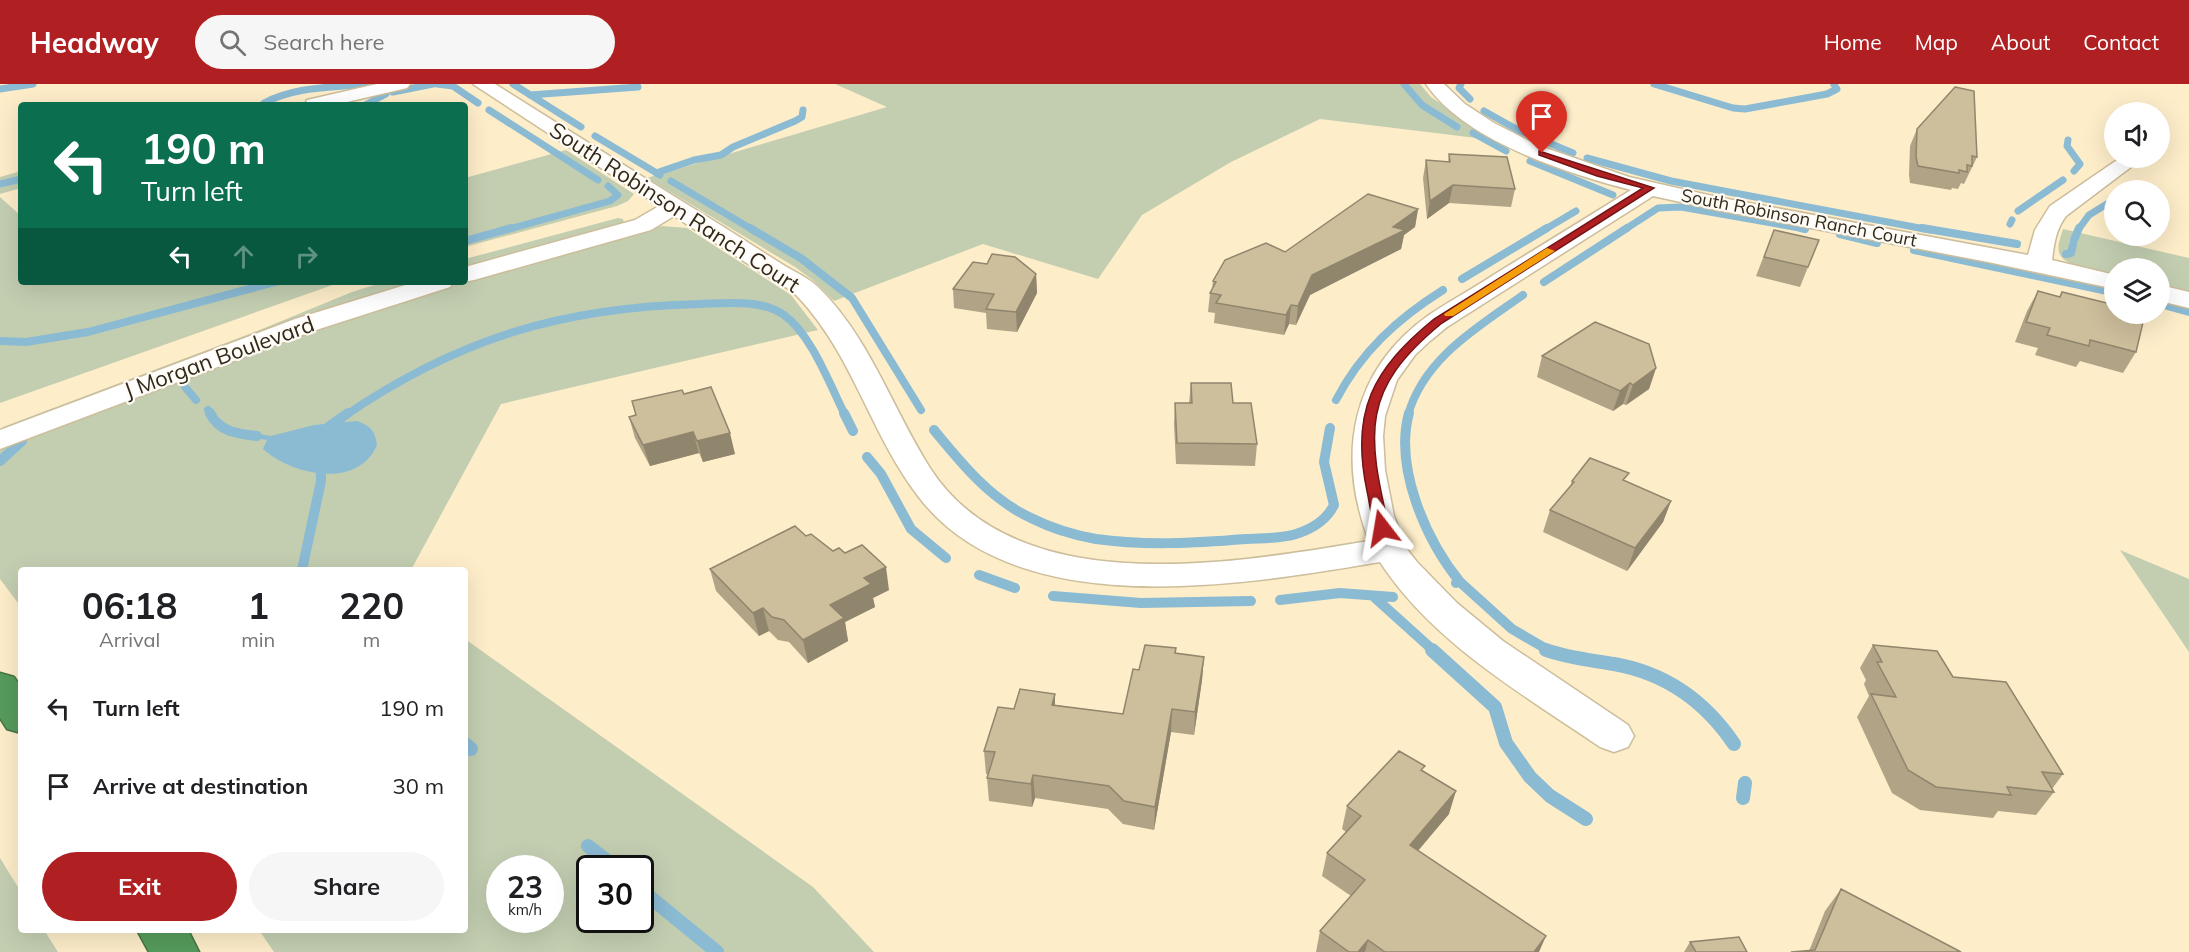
<!DOCTYPE html>
<style>
body{margin:0;font-family:Mulish,sans-serif;background:#f6f6f6;color:#202124;height:100vh;display:flex;flex-direction:column;font-size:22px;white-space:nowrap}
*{box-sizing:border-box;margin:0}
p{font-size:20px;color:#757577}
.icon{flex:none;width:33px;height:33px;fill:none;stroke:currentColor;stroke-width:2;stroke-linecap:round;stroke-linejoin:round}
.map{position:relative;flex:1;overflow:hidden}
.drawer{position:absolute;left:18px;top:483px;width:450px;height:366px;display:flex;flex-direction:column;background:#fff;border-radius:6px;box-shadow:0 6px 24px #0002}
.drawer>*{flex:none}
.top-card{position:absolute;left:18px;top:18px;width:450px;height:183px;border-radius:6px;box-shadow:0 6px 24px #0002;background:#0b6e4f;color:#fff;overflow:hidden}
.tools{position:absolute;left:2104px;top:18px;display:grid;gap:12px}
.tools a{display:grid;place-items:center;width:66px;height:66px;border-radius:50%;background:#fff;box-shadow:0 6px 24px #0002;font-size:30px}
.speed{position:absolute;left:486px;top:771px;display:flex;gap:12px;font-size:30px;font-weight:700;text-align:center}
.speed>*{display:grid;place-content:center;width:78px;height:78px;border-radius:50%;background:#fff;box-shadow:0 6px 24px #0002;line-height:1}
.speed small{font-size:15px;font-weight:400}
.speed .limit{border:3px solid #111;border-radius:9px;background:#fff;color:#111}
.pin{position:absolute;display:grid;place-items:center;width:51px;height:51px;color:#fff;margin:-62px -26px;border-radius:50% 50% 50% 0;rotate:-45deg;box-shadow:0 0 6px #0007}
.pin .icon{rotate:45deg}
.me{position:absolute;width:66px;margin:-33px;rotate:346deg;stroke-linejoin:round;filter:drop-shadow(0 0 4px #0008)}
.turn{display:flex;align-items:center;gap:21px;height:126px;padding:0 24px;font-size:27px}
.turn .icon{width:78px;height:78px;stroke-width:2.5}
.turn b{display:block;font-size:42px;line-height:51px}
.lanes{display:flex;align-items:center;height:57px;padding:0 24px;background:#0003;justify-content:center;gap:30px;direction:ltr}
.lanes .off{opacity:.35}
.eta{display:flex;justify-content:space-evenly;align-items:center;height:102px;text-align:center}
.eta b{font-size:36px;font-weight:700;line-height:42px}
.button{display:flex;gap:12px;margin-top:auto;padding:12px 24px}
.button a{flex:1;height:69px;border-radius:36px;background:#b01f21;color:#fff;font-size:24px;font-weight:700;line-height:69px;text-align:center}
.button a+a{background:#f6f6f6;color:#202124}
ul{padding:0;list-style:none}
li{display:flex;align-items:center;gap:18px;height:78px;padding:0 24px}
li div{flex:1}
li b{display:block;font-size:22px}
li em{font-style:normal}
header{display:flex;align-items:center;gap:36px;box-sizing:border-box;height:84px;padding:0 30px;background:#b01f21;color:#fff}
header strong{font-size:28px}
nav{display:flex;gap:33px;margin-inline-start:auto;font-size:21px}
.search{width:420px;height:54px;background:#f6f6f6;display:flex;align-items:center;gap:15px;box-sizing:border-box;padding:0 21px;border-radius:33px;color:#757577;font-size:22px}
.map>svg:first-child{display:block}
.green{fill:#c3ceb1;fill-rule:evenodd}
.water{fill:#8bbad3}
.lines{fill:none;stroke-linecap:round;stroke-linejoin:round}
.stream-far3{stroke:#8bbad3;stroke-width:7}
.stream-far2{stroke:#8bbad3;stroke-width:8}
.stream-far1{stroke:#8bbad3;stroke-width:10}
.stream{stroke:#8bbad3;stroke-width:14}
.street-casing{stroke:#ccbd9b;stroke-width:3}
.highway-casing{stroke:#487345;stroke-width:3}
.street{fill:#fff;fill-rule:evenodd}
.highway{fill:#569b5c;fill-rule:evenodd}
.wall{fill:#b0a386}
.shaded-wall{fill:#90856d}
.building{fill:#cdbe9c;stroke:#90856d;stroke-width:1.5}
.route{fill:#b01f21;stroke:#721415;stroke-width:1.5}
.slow{fill:#f59e0b}
.labels{text-anchor:middle;stroke-width:4.5;stroke-linejoin:round;paint-order:stroke}
.far-street-label{font-size:18px;fill:#2e291b;stroke:#fffbf4}
.street-label{font-size:22px;fill:#2e291b;stroke:#fffbf4}
</style>
<header>
<strong>Headway</strong>
<div class="search"><svg class="icon" aria-label="search" viewBox="0 0 24 24"><circle cx="10" cy="10" r="6"/><path d="M15 15l6 6"/></svg>Search here</div>
<nav><a>Home</a><a>Map</a><a>About</a><a>Contact</a></nav>
</header>
<div class="map">
<svg width="2189" height="868" viewBox="0 0 2189 868">
<rect width="100%" height="100%" fill="#fdedc9"/>
<!-- green -->
<path class="green" d="M 835,0 L 1420,0 L 1431,13 L 1493,56 L 1320,35 L 1231,78 L 1142,131 L 1098,195 L 983,160 L 834,217 L 814,197 L 795,183 L 647,94 L 887,23 Z
M 566,66 L 634,110 L 628,117 L 617,122 L 465,163 L 465,94 Z
M 21,87 L 21,104 L 0,110 L 0,93 Z
M 0,113 L 21,132 L 21,198 L 341,198 L 0,319 Z
M 618,134 L 623,135 L 624,139 L 465,185 L 465,175 Z
M 662,142 L 687,144 L 791,211 L 818,246 L 501,320 L 411,486 L 21,486 L 21,523 L 0,495 L 0,363 L 30,354 L 308,248 L 409,214 Z
M 2063,145 L 2189,174 L 2189,211 L 2160,203 L 2160,184 L 2115,184 L 2115,192 C 2102,189 2062,183 2059,168 C 2057,161 2061,152 2063,145 Z
M 384,198 L 419,198 L 0,347 L 3,343 L 252,249 L 352,208 Z
M 2120,466 L 2189,495 L 2189,568 Z
M 465,555 L 813,803 L 874,868 L 274,868 L 259,846 L 465,846 ZM 500,784 L 550,784 L 550,836 L 500,836 ZM 590,784 L 640,784 L 640,836 L 590,836 Z
M 0,774 L 21,808 L 21,846 L 44,846 L 58,868 L 0,868 Z"/>
<!-- water -->
<path class="water" d="M 357,337 C 371,342 375,347 377,361 C 358,406 292,391 263,365 L 267,356 L 241,352 L 247,348 L 271,352 L 314,341 Z"/>
<g class="lines">
<!-- stream-far3 -->
<path class="stream-far3" d="M 437,0 L 453,2 L 478,19
M 513,0 L 581,43
M 1404,0 L 1422,21 L 1457,43
M 1461,0 L 1459,4 L 1470,15
M 1654,0 L 1733,24 L 1745,25 L 1827,10 L 1837,5 L 1834,1
M 0,5 L 33,0
M 393,8 L 433,0
M 530,11 L 638,3
M 264,19 C 296,2 331,4 366,0
M 365,21 L 386,10
M 489,26 L 598,96
M 1484,27 L 1518,46 L 1573,69
M 1473,49 L 1506,67
M 595,52 L 660,91
M 2068,56 L 2067,62 L 2080,80 L 2074,87
M 1587,74 L 1671,97 L 1930,146
M 1530,77 L 1613,111
M 656,89 L 694,76 L 721,71 L 733,63 L 795,37 L 802,33 L 803,26
M 671,97 L 753,146
M 0,100 L 21,95
M 2127,106 L 2131,103
M 2018,127 L 2063,96
M 2010,140 L 2012,136
M 506,146 L 610,117 L 618,111 L 608,102
M 1544,146 L 1576,127
M 1624,146 L 1658,124 L 1681,123 L 1805,145
M 2078,146 L 2089,131 L 2115,115"/>
<!-- stream-far2 -->
<path class="stream-far2" d="M 750,144 L 802,175 L 852,214 L 921,326
M 1801,144 L 1805,145
M 1922,144 L 2017,160
M 1840,150 L 1877,159
M 2074,156 L 2079,144
M 465,157 L 511,144
M 1914,166 L 2112,208
M 2066,170 L 2071,169 L 2073,161
M 1462,195 L 1547,144
M 1544,198 L 1627,144
M 2160,220 L 2189,228
M 0,257 L 26,258 L 88,248 L 275,198
M 185,303 L 196,316
M 1336,316 C 1361,268 1397,235 1443,206
M 208,326 L 210,331
M 346,331 C 459,254 564,223 700,220 C 726,219 761,215 784,231 C 811,250 830,301 845,331
M 1408,331 C 1424,274 1478,243 1523,211"/>
<!-- stream-far1 -->
<path class="stream-far1" d="M 210,329 C 219,348 238,350 257,352
M 844,329 L 853,347
M 1409,329 C 1394,384 1426,456 1460,498
M 934,346 C 962,380 990,415 1031,434 C 1051,444 1073,451 1096,455 C 1145,462 1196,459 1246,455 C 1262,454 1280,455 1296,450 C 1312,445 1326,437 1334,421 L 1324,378 L 1330,344
M 321,348 L 348,329
M 867,373 L 881,390 L 911,445 L 946,474
M 0,377 L 22,357
M 302,486 L 321,397 L 321,377
M 979,491 L 1015,504
M 1456,499 L 1460,498 L 1512,545 L 1550,567
M 1053,512 L 1141,519 L 1251,517
M 1373,512 L 1434,567
M 1280,516 L 1340,509 L 1393,513"/>
<!-- stream -->
<path class="stream" d="M 1432,566 L 1495,623 L 1506,659 L 1530,693 L 1550,712 L 1586,735
M 1546,566 C 1568,574 1591,576 1614,580 C 1665,589 1705,617 1734,660
M 465,660 L 471,665
M 1743,714 L 1745,699
M 588,762 L 616,784
M 640,805 L 717,868"/>
<defs>
<path id="street" d="M 377,0 L 410,0 L 407,4 L 334,21 L 305,20 L 307,16 Z
M 473,0 L 495,0 C 570,47 646,95 722,142 C 743,155 764,169 785,182 C 795,188 808,194 817,202 C 869,252 892,324 930,384 C 1017,519 1235,479 1369,457 C 1336,371 1351,286 1429,231 C 1451,216 1474,204 1495,190 C 1541,162 1586,134 1631,106 C 1568,90 1463,56 1426,0 L 1444,0 L 1465,20 L 1494,39 L 1537,61 L 1629,93 L 1717,113 L 2028,171 L 2035,146 L 2050,122 L 2120,74 L 2143,74 L 2066,132 C 2056,145 2054,160 2052,176 L 2115,191 L 2115,205 L 1988,178 L 1717,126 L 1653,112 L 1447,243 L 1430,257 L 1415,271 L 1397,296 L 1385,332 L 1383,352 L 1385,386 L 1394,432 L 1406,464 L 1417,478 L 1457,519 L 1503,557 L 1628,641 L 1634,652 L 1628,663 L 1614,668 L 1600,663 C 1522,610 1432,558 1380,478 C 1243,501 1015,541 918,412 C 871,351 853,272 799,214 C 790,204 774,196 762,189 C 733,170 703,151 674,132 L 651,146 L 474,196 L 463,198 L 465,183 L 635,136 L 659,122 Z
M 415,198 L 453,198 L 450,203 L 313,247 L 0,365 L 0,346 L 295,235 Z
M 2160,201 L 2189,208 L 2189,224 L 2160,217 Z"/>
<path id="highway" d="M 0,589 L 14,593 L 21,603 L 21,649 L 7,645 L 0,634 Z
M 137,846 L 188,846 L 199,868 L 149,868 Z"/>
</defs>
<!-- street casing -->
<use href="#street" class="street-casing"/>
<!-- highway casing -->
<use href="#highway" class="highway-casing"/>
<!-- street -->
<use href="#street" class="street"/>
<!-- highway -->
<use href="#highway" class="highway"/>
</g>
<!-- wall -->
<path class="wall" d="M 1917,45 L 1977,73 L 1964,100 L 1961,99 L 1958,105 L 1952,104 L 1951,106 L 1910,99 L 1909,91 L 1910,62 Z
M 1449,70 L 1515,105 L 1511,123 L 1449,119 L 1427,135 L 1423,94 L 1426,76 L 1448,78 Z
M 1418,125 L 1415,143 L 1404,151 L 1401,165 L 1310,211 L 1296,241 L 1289,240 L 1284,251 L 1214,239 L 1215,229 L 1208,228 L 1210,209 L 1212,205 L 1213,197 L 1285,168 Z
M 1774,146 L 1808,183 L 1800,203 L 1756,192 Z
M 1036,190 L 1037,209 L 1017,248 L 987,245 L 986,229 L 954,224 L 953,205 Z
M 2038,207 L 2059,213 L 2062,208 L 2136,268 L 2123,289 L 2080,277 L 2076,283 L 2035,271 L 2038,264 L 2015,258 L 2027,227 Z
M 1542,272 L 1656,284 L 1649,305 L 1626,321 L 1623,320 L 1613,327 L 1537,293 Z
M 1191,299 L 1233,319 L 1257,360 L 1255,382 L 1176,380 L 1174,340 L 1175,319 L 1189,319 Z
M 684,310 L 735,370 L 703,378 L 699,369 L 650,382 L 635,354 L 629,333 L 636,331 Z
M 1572,397 L 1626,397 L 1671,417 L 1663,438 L 1627,487 L 1543,448 L 1550,426 L 1570,403 Z
M 806,452 L 889,506 L 873,514 L 875,523 L 845,538 L 848,557 L 808,579 L 789,558 L 778,556 L 769,547 L 759,552 L 716,507 L 710,485 Z
M 1873,561 L 1953,593 L 2063,690 L 2052,705 L 2054,708 L 2036,731 L 1998,727 L 1993,734 L 1920,726 L 1892,709 L 1857,633 L 1869,612 L 1864,600 L 1866,596 L 1860,584 Z
M 1176,570 L 1204,573 L 1202,596 L 1194,651 L 1171,648 L 1154,746 L 1123,740 L 1108,725 L 1035,714 L 1032,723 L 989,717 L 987,694 L 989,690 L 986,690 L 984,667 L 1014,625 L 1055,621 L 1123,630 L 1139,586 Z
M 1423,687 L 1449,730 L 1418,767 L 1534,868 L 1316,868 L 1320,847 L 1351,812 L 1322,792 L 1327,769 L 1346,748 L 1342,745 L 1347,722 Z
M 1841,805 L 1961,868 L 1809,867 L 1825,827 Z
M 1690,858 L 1747,868 L 1684,868 Z"/>
<!-- shaded-wall -->
<path class="shaded-wall" d="M 1453,101 L 1449,119 L 1427,135 L 1430,117 Z
M 1418,125 L 1415,143 L 1404,151 L 1401,165 L 1310,211 L 1296,241 L 1298,222 L 1312,191 L 1393,143 Z
M 1036,190 L 1037,209 L 1017,248 L 1016,228 Z
M 1291,221 L 1289,240 L 1284,251 L 1286,231 Z
M 1656,284 L 1649,305 L 1626,321 L 1633,301 Z
M 1630,299 L 1623,320 L 1613,327 L 1620,307 Z
M 693,348 L 699,369 L 650,382 L 643,361 Z
M 730,349 L 735,370 L 703,378 L 697,357 Z
M 1671,417 L 1663,438 L 1627,487 L 1635,464 Z
M 886,483 L 889,506 L 873,514 L 875,523 L 845,538 L 848,557 L 808,579 L 803,556 L 830,521 L 864,494 Z
M 763,524 L 769,547 L 759,552 L 753,529 Z
M 1204,573 L 1202,596 L 1194,651 L 1195,628 Z
M 1055,610 L 1055,633 L 1052,621 Z
M 1172,625 L 1171,648 L 1154,746 L 1155,723 Z
M 1033,691 L 1035,714 L 1032,723 L 1031,700 Z
M 1456,707 L 1449,730 L 1403,784 L 1410,761 Z
M 1546,852 L 1539,868 L 1534,868 Z
M 1368,856 L 1365,868 L 1358,868 Z"/>
<!-- building -->
<path class="building" d="M 1955,3 L 1974,7 L 1977,73 L 1972,72 L 1972,82 L 1967,81 L 1967,88 L 1959,86 L 1959,89 L 1918,82 L 1916,73 L 1917,45 Z
M 1449,70 L 1507,73 L 1515,105 L 1453,101 L 1430,117 L 1426,76 L 1450,78 Z
M 1368,110 L 1418,125 L 1393,143 L 1405,146 L 1312,191 L 1298,222 L 1291,221 L 1286,231 L 1216,219 L 1221,211 L 1210,209 L 1216,198 L 1213,197 L 1225,176 L 1266,159 L 1285,168 Z
M 1774,146 L 1819,156 L 1808,183 L 1764,173 Z
M 992,170 L 1015,173 L 1036,190 L 1016,228 L 986,225 L 994,210 L 953,205 L 973,178 L 987,180 Z
M 2038,207 L 2060,213 L 2062,208 L 2115,221 L 2115,230 L 2145,230 L 2136,268 L 2090,256 L 2089,262 L 2047,251 L 2050,244 L 2026,238 Z
M 1595,238 L 1649,260 L 1656,284 L 1633,301 L 1630,299 L 1620,307 L 1542,272 Z
M 1191,299 L 1231,299 L 1233,319 L 1251,319 L 1257,360 L 1177,359 L 1175,319 L 1192,319 Z
M 711,303 L 730,349 L 697,357 L 693,348 L 643,361 L 629,333 L 636,331 L 632,317 L 682,306 L 684,310 Z
M 1590,374 L 1629,389 L 1623,396 L 1671,417 L 1635,464 L 1550,426 L 1574,398 L 1572,397 Z
M 795,442 L 806,452 L 811,450 L 833,467 L 839,464 L 845,469 L 862,461 L 886,483 L 864,494 L 871,500 L 830,521 L 844,534 L 803,556 L 784,536 L 772,533 L 763,524 L 753,529 L 710,485 Z
M 1145,561 L 1176,564 L 1175,569 L 1204,573 L 1195,628 L 1172,625 L 1155,723 L 1124,717 L 1109,702 L 1033,691 L 1031,700 L 987,694 L 995,668 L 984,667 L 998,623 L 1014,625 L 1020,605 L 1055,610 L 1052,621 L 1123,630 L 1133,585 L 1139,586 Z
M 1873,561 L 1937,567 L 1953,593 L 2006,598 L 2063,690 L 2042,688 L 2054,708 L 2007,703 L 2011,711 L 1936,703 L 1908,686 L 1871,610 L 1896,613 L 1877,578 L 1882,578 Z
M 1399,667 L 1425,682 L 1421,686 L 1456,707 L 1410,761 L 1546,852 L 1534,868 L 1385,868 L 1368,856 L 1358,868 L 1349,868 L 1320,847 L 1365,796 L 1327,769 L 1361,732 L 1347,722 Z
M 1841,805 L 1961,868 L 1791,868 L 1815,866 Z
M 1739,853 L 1747,868 L 1696,868 L 1690,858 Z"/>
<!-- route -->
<path class="route" d="M 1539,67 L 1654,104 L 1442,239 C 1360,306 1367,349 1389,444 L 1382,448 L 1377,447 C 1371,436 1370,420 1367,407 C 1350,327 1373,285 1434,235 L 1643,104 L 1597,92 L 1539,71 Z"/>
<!-- slow -->
<path class="slow" d="M 1547,164 L 1555,167 L 1453,232 L 1445,232 L 1444,230 Z"/>
<g class="labels">
<!-- far-street labels -->
<g class="far-street-label">
<text transform="translate(1799 134) rotate(11)" y="6">South Robinson Ranch Court</text>
</g>
<!-- street labels -->
<g class="street-label">
<text transform="translate(675 123) rotate(33)" y="8">South Robinson Ranch Court</text>
<text transform="translate(219 273) rotate(-20)" y="8">J Morgan Boulevard</text>
</g>
</g>
</svg>
<div class="tools">
<a><svg class="icon" aria-label="sound" viewBox="0 0 24 24"><path d="M4 9h4l5-4v14l-5-4H4zM17 9q2 3 0 6"/></svg></a>
<a><svg class="icon" aria-label="search" viewBox="0 0 24 24"><circle cx="10" cy="10" r="6"/><path d="M15 15l6 6"/></svg></a>
<a><svg class="icon" aria-label="layers" viewBox="0 0 24 24"><path d="M12 4l9 5-9 5-9-5zM3 14l9 5 9-5"/></svg></a>
</div>
<div class="speed"><div>23<small>km/h</small></div><div class="limit">30</div></div>
<div class="pin" style="left:1542px;top:69px;background:#d93025"><svg class="icon" aria-label="arrive" viewBox="0 0 24 24"><path d="M6 21V4h12l-3 4 3 4H6"/></svg></div>
<svg class="me" style="left:1382px;top:444px" viewBox="-20 -20 40 40"><path d="M0-17L14 15 0 8-14 15z" fill="#b01f21" stroke="#fff" stroke-width="4"/></svg>
<div class="top-card">
<div class="turn"><svg class="icon" aria-label="left" viewBox="0 0 24 24"><path d="M17 20v-9H6M10 6l-5 5 5 5"/></svg><div><b>190 m</b>Turn left</div></div>
<div class="lanes"><svg class="icon" aria-label="left" viewBox="0 0 24 24"><path d="M17 20v-9H6M10 6l-5 5 5 5"/></svg><svg class="icon off" aria-label="ahead" viewBox="0 0 24 24"><path d="M12 20V5M6 11l6-6 6 6"/></svg><svg class="icon off" aria-label="right" viewBox="0 0 24 24"><path d="M7 20v-9h11M14 6l5 5-5 5"/></svg></div>
</div>
<section class="drawer">
<div class="eta">
<div><b>06:18</b><p>Arrival</p></div>
<div><b>1</b><p>min</p></div>
<div><b>220</b><p>m</p></div>
</div>
<ul>
<li><svg class="icon" aria-label="left" viewBox="0 0 24 24"><path d="M17 20v-9H6M10 6l-5 5 5 5"/></svg><div><b>Turn left</b></div><em>190 m</em></li>
<li><svg class="icon" aria-label="arrive" viewBox="0 0 24 24"><path d="M6 21V4h12l-3 4 3 4H6"/></svg><div><b>Arrive at destination</b></div><em>30 m</em></li>
</ul>
<div class="button"><a>Exit</a><a>Share</a></div>
</section>
</div>
